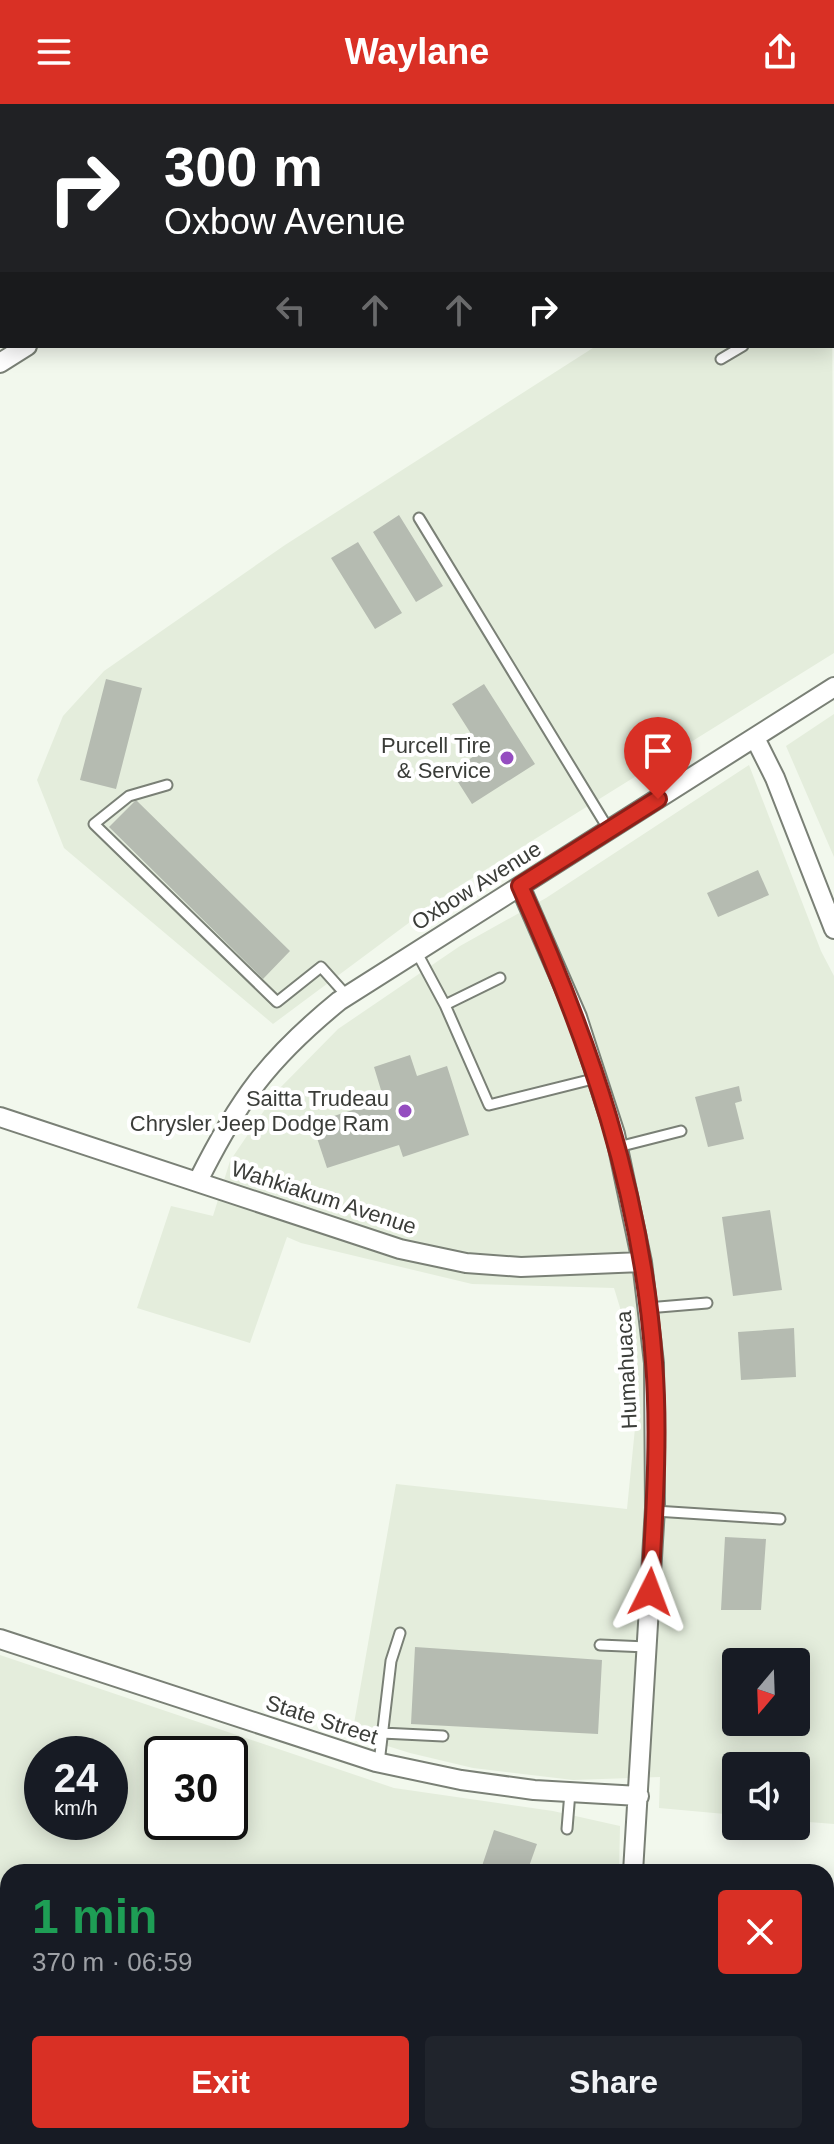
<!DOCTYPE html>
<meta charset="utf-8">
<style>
body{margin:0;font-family:Helvetica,sans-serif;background:#20242c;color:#f1f3f6;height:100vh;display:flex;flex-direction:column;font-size:30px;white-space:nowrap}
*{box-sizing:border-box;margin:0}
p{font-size:26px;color:#9ea1a6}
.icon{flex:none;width:44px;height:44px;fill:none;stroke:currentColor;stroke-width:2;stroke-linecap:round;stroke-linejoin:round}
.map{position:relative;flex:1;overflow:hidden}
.panel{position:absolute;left:0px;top:1760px;width:834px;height:280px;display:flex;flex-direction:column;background:#171b24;border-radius:24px 24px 0 0;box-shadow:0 4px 20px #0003}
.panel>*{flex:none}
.banner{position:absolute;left:0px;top:0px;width:834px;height:244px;box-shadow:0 4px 20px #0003;background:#202124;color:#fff;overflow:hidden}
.needle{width:52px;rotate:199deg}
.controls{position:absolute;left:722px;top:1544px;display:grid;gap:16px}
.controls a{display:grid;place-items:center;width:88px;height:88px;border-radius:8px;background:#171b24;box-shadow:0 4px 20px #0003;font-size:40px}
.speed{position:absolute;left:24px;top:1632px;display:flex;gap:16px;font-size:40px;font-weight:700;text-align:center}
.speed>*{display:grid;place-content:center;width:104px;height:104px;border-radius:50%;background:#171b24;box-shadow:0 4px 20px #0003;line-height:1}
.speed small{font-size:20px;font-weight:400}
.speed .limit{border:4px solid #111;border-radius:12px;background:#fff;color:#111}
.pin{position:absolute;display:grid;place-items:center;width:68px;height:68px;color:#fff;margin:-82px -34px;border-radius:50% 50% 50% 0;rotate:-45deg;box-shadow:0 0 8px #0007}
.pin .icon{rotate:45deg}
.me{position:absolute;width:88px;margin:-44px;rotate:3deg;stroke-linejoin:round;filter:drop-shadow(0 0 6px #0008)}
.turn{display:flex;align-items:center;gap:28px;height:168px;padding:0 32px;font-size:36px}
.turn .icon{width:104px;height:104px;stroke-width:2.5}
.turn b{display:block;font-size:56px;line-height:68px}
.lanes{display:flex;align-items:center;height:76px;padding:0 32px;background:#0003;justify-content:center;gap:40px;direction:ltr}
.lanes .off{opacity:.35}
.round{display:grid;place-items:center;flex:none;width:84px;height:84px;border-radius:8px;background:#20242c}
.summary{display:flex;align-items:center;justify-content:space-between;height:136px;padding:0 32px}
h1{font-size:48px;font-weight:600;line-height:60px;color:#1e9e55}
.button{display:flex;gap:16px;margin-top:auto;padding:16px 32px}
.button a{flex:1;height:92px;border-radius:8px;background:#d93025;color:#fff;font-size:32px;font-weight:600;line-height:92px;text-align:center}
.button a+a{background:#20242c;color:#f1f3f6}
header{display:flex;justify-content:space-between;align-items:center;height:104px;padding:0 32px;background:#d93025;color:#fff;font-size:36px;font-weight:600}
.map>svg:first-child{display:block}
.built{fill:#e4eddc;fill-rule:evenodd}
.building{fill:#b5bbb1}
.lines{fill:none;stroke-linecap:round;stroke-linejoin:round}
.service-casing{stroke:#7a8076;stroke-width:13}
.minor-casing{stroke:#7a8076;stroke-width:22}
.trunk-casing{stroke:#7a8076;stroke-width:34}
.service{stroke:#fff;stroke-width:9}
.minor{stroke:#fff;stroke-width:18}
.trunk{stroke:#fff;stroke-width:30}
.route-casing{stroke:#8d1f18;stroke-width:20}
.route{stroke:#d93025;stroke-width:14}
.poi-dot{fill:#954dc0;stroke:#fff;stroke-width:3}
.labels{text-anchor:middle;stroke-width:8;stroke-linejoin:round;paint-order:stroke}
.poi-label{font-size:22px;fill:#3b3d39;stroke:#fff;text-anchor:end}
.street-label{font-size:22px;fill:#3b3d39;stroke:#fff}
</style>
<header><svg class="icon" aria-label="menu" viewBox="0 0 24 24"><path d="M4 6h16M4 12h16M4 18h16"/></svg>Waylane<svg class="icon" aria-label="share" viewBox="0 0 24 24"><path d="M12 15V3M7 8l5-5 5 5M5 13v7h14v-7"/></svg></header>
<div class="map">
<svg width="834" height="2040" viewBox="0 0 834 2040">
<rect width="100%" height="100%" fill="#f2f8ed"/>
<!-- built -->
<path class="built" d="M 121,0 L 739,0 L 735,2 Z
M 832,192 L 834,549 L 453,786 L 273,920 L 64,744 L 37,676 L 63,612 L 104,567 L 285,441 L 596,242 L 832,242 Z
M 834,610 L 834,753 L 786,642 Z
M 749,661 L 821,847 L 834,872 L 834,1720 L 796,1717 L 796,1662 L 736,1662 L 736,1711 L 659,1704 L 660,1673 L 573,1676 L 473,1664 L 410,1649 L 352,1631 L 396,1380 L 627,1405 L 635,1324 L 625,1220 L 614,1184 L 472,1180 L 301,1139 L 287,1133 L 250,1239 L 137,1204 L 171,1102 L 213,1112 L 230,1057 L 278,986 L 338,925 L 460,842 L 546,794 ZM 736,1558 L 796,1558 L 796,1618 L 736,1618 Z
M 0,1551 L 394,1684 L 553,1707 L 620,1722 L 619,1768 L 8,1768 L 8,2032 L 603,2032 L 602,2040 L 0,2040 ZM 42,1650 L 110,1650 L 110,1718 L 42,1718 ZM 162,1650 L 230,1650 L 230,1718 L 162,1718 Z"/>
<!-- building -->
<path class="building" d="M 399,411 L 443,482 L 416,498 L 373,428 Z
M 358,438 L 402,509 L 375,525 L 331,454 Z
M 106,575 L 142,584 L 116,685 L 80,676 Z
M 484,580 L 535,660 L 472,700 L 451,667 L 482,647 L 452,600 Z
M 136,696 L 290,847 L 263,875 L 109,723 Z
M 758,766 L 769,791 L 718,813 L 707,789 Z
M 410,951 L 417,972 L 447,962 L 469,1031 L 403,1053 L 399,1041 L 327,1064 L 312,1019 L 384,996 L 374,963 Z
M 739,982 L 742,997 L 735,999 L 744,1035 L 708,1043 L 695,993 Z
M 770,1106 L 782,1186 L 733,1192 L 722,1113 Z
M 794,1224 L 796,1273 L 741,1276 L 738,1228 Z
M 725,1433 L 766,1435 L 761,1506 L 721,1506 Z
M 415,1543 L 602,1556 L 598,1630 L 411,1620 Z
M 494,1726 L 537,1740 L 527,1768 L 480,1768 Z
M 8,2009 L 8,2030 L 1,2028 Z
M 14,2032 L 44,2032 L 41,2040 Z
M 478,2032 L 517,2032 L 515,2040 L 476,2040 Z"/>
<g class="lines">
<defs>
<path id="service" d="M 496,0 L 497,2
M 570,0 L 572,2
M 596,0 L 597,2
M 640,0 L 641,2
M 691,2 L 693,0
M 832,191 L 834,190
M 721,255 L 743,242
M 419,414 L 609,726
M 167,681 L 129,692 L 94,720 L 277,898 L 321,863 L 347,892
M 416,847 L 445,901 L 489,1001 L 597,974
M 445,901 L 500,874
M 618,1043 L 681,1027
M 647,1204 L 707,1199
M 655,1407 L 780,1415
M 600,1541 L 647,1543
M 382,1629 L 443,1632
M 379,1659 L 391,1557 L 400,1529
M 567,1725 L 570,1688
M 550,2033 L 618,2032"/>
<path id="minor" d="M 422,2 L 425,0
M 0,259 L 27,242
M 755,634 L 775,674 L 834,825
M 520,782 L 577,913 L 615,1030 L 642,1158 L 654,1259 L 655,1404 L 633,1768
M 0,1013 L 400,1145 L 466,1159 L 521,1163 L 642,1158
M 198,1077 C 239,995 268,955 339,897 L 834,583
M 0,1535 L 376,1658 L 461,1676 L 534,1686 L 639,1692
M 617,2040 L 618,2032"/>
<path id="trunk" d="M 763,0 L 764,2
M 797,0 L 798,2
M 832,55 L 834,58
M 832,110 L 834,113"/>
</defs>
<!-- service casing -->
<use href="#service" class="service-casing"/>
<!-- minor casing -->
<use href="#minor" class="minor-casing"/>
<!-- trunk casing -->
<use href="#trunk" class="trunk-casing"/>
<!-- service -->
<use href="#service" class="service"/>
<!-- minor -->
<use href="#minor" class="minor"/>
<!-- trunk -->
<use href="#trunk" class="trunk"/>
</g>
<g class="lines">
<defs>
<path id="route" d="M 650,1488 C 654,1414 660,1332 654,1258 C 642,1087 589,936 520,782 L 658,695"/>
</defs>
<!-- route casing -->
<use href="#route" class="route-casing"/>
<!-- route -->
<use href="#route" class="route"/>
</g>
<!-- markers -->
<g class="poi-dot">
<circle cx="507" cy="654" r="8"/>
<circle cx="405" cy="1007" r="8"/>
</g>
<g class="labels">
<!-- poi labels -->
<g class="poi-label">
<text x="491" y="649">Purcell Tire<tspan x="491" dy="25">&amp; Service</tspan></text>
<text x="389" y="1002">Saitta Trudeau<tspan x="389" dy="25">Chrysler Jeep Dodge Ram</tspan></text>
</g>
<!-- street labels -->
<g class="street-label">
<text transform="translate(476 781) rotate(-32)" y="8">Oxbow Avenue</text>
<text transform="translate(324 1093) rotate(18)" y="8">Wahkiakum Avenue</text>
<text transform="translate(626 1266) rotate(-93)" y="8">Humahuaca</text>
<text transform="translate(322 1615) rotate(18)" y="8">State Street</text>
</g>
</g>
</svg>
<div class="controls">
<a><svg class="needle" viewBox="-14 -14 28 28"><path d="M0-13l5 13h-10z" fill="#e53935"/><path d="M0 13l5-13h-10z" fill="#9ea1a6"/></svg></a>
<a><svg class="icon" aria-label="sound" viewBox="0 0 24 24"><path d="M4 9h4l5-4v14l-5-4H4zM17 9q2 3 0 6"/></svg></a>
</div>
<div class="speed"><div>24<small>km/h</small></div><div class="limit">30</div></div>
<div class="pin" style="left:658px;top:695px;background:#d93025"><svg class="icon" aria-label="arrive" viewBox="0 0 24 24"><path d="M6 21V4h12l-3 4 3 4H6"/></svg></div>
<svg class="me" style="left:650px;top:1488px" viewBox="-20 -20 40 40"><path d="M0-17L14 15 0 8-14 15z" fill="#d93025" stroke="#fff" stroke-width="4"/></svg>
<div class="banner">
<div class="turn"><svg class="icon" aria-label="right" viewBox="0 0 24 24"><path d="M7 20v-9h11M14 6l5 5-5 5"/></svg><div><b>300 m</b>Oxbow Avenue</div></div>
<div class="lanes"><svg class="icon off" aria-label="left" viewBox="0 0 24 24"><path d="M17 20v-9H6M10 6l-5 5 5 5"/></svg><svg class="icon off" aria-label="ahead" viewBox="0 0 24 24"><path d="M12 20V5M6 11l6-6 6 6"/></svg><svg class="icon off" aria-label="ahead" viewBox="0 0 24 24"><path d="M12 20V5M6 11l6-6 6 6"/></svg><svg class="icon" aria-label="right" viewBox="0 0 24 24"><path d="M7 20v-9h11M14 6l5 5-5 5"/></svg></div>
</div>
<section class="panel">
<div class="summary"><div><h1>1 min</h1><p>370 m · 06:59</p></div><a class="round" style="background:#d93025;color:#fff"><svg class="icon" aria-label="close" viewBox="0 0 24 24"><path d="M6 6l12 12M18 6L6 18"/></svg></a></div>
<div class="button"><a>Exit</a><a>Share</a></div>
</section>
</div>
